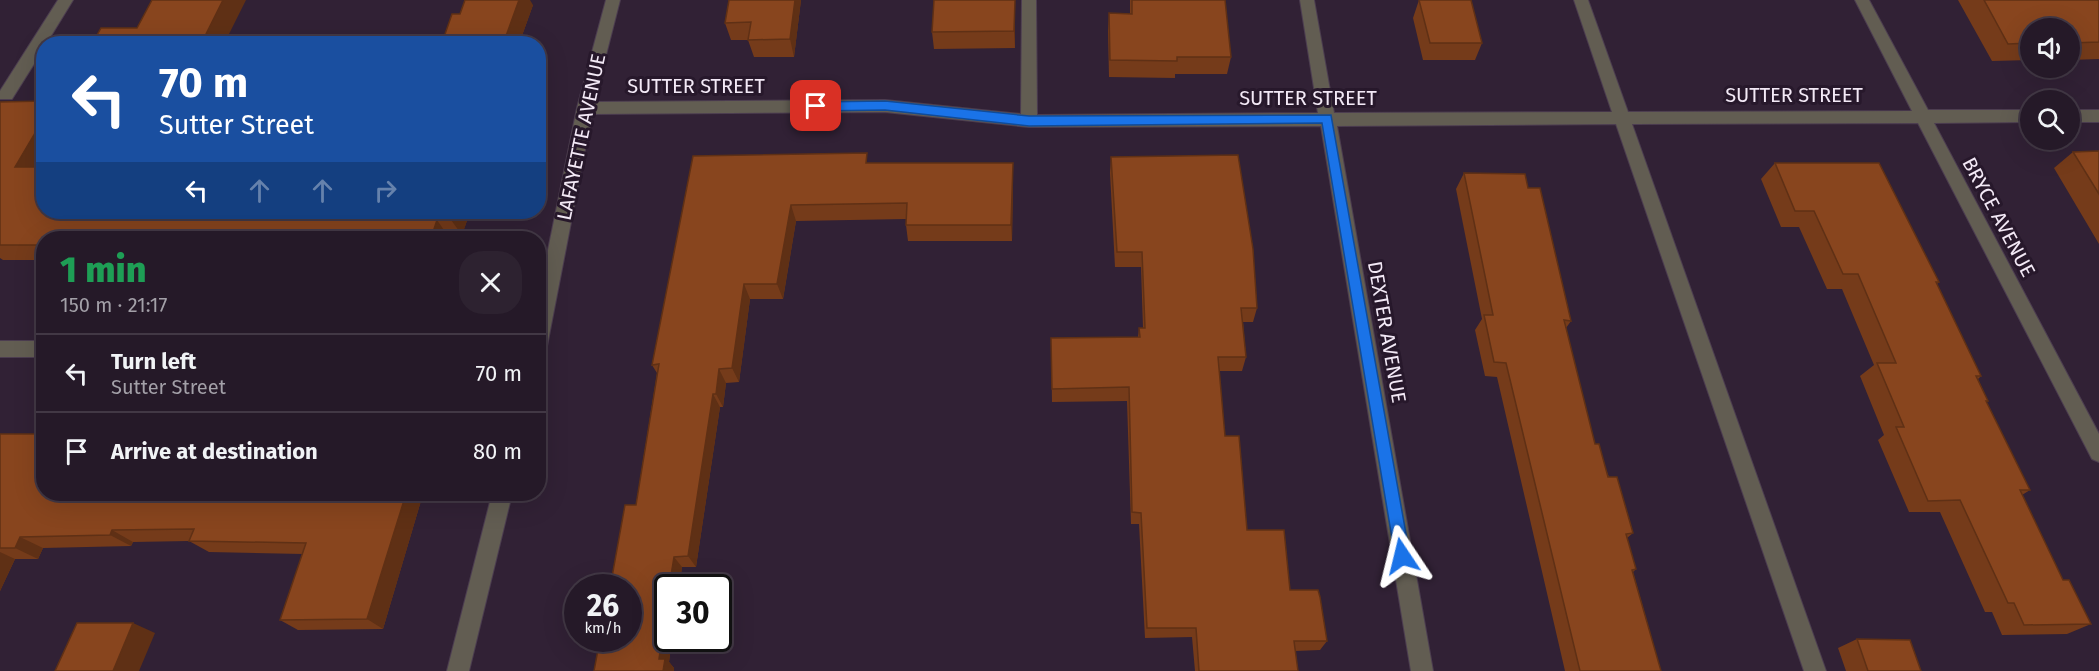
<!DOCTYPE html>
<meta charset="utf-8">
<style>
body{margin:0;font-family:"Fira Sans",sans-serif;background:#2d2230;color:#f1f3f6;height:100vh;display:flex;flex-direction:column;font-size:22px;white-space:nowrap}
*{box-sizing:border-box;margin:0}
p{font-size:20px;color:#a3a0a8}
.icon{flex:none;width:33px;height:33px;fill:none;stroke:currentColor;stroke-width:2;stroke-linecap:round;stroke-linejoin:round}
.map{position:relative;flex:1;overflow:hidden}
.panel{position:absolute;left:36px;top:231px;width:510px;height:270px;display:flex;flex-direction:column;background:#251928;border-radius:24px;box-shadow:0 6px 24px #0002,0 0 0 2px #423845}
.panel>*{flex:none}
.banner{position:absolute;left:36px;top:36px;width:510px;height:183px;border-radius:24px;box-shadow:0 6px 24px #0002,0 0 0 2px #423845;background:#1a4fa0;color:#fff;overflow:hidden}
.fabs{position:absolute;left:2020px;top:18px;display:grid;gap:12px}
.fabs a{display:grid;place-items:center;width:60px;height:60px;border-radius:50%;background:#251928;box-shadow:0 6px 24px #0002,0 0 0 2px #423845;font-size:30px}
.speed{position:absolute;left:564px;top:574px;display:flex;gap:12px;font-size:30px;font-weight:700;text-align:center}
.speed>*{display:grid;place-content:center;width:78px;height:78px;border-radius:50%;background:#251928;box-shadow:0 6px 24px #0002,0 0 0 2px #423845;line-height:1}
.speed small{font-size:15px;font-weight:400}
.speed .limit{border:3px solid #111;border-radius:9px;background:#fff;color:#111}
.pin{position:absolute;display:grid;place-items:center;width:51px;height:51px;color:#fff;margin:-26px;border-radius:12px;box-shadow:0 3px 9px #0006}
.me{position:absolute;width:66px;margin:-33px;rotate:350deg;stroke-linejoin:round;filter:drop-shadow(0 0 4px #0008)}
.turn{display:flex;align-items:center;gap:21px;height:126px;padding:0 24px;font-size:27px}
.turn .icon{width:78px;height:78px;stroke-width:2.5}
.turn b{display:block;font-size:42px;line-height:51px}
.lanes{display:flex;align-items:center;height:57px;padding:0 24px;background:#0003;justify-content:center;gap:30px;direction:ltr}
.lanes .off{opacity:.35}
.round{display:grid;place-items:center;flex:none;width:63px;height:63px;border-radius:24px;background:#2d2230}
.headline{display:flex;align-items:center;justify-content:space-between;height:102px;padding:0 24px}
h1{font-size:36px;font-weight:800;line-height:45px;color:#1e9e55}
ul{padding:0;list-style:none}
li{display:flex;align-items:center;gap:18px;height:78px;padding:0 24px;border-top:2px solid #423845}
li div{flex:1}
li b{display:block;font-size:22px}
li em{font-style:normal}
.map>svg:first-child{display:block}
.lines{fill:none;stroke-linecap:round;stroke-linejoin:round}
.minor-casing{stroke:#4c3d50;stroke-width:2}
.minor{fill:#625d52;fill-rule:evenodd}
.wall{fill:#753b1a}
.shaded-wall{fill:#5f3015}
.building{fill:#88451e;stroke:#5f3015;stroke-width:1.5}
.route{fill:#1a73e8;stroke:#114b97;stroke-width:1.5}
.labels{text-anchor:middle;stroke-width:6;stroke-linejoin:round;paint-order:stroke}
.street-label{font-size:20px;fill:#f3e9f6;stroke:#27182b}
</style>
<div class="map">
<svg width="2099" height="671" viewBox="0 0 2099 671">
<rect width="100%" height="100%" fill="#312135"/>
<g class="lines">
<defs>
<path id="minor" d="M 58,0 L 73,0 L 46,44 L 44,44 L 44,48 L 12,99 L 0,99 L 0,91 Z
M 606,0 L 620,0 L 594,102 L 885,100 L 1021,114 L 1022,0 L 1036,0 L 1037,115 L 1318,113 L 1300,0 L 1314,0 L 1334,113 L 1612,112 L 1574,0 L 1588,0 L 1628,112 L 1912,111 L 1855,0 L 1869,0 L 1928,110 L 2031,110 L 2031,122 L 1934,123 L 2099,434 L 2099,462 L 2092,459 L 1918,123 L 1632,124 L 1826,671 L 1804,671 L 1616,124 L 1337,126 L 1433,671 L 1411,671 L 1321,126 L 1029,127 L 885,112 L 592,114 L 547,346 L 544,352 L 538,354 L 538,299 L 577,108 Z
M 2070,110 L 2099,110 L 2099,122 L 2070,122 Z
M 0,341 L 44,341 L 44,357 L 0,357 Z
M 492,494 L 512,494 L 469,671 L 447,671 Z"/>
</defs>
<!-- minor casing -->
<use href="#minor" class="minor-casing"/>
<!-- minor -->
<use href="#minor" class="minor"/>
</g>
<!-- wall -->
<path class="wall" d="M 729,0 L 801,0 L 794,57 L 754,57 L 748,40 L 731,40 L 725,23 Z
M 934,0 L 1015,0 L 1015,48 L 934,49 L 932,32 Z
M 1130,0 L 1225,0 L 1231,57 L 1227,74 L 1175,74 L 1175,78 L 1109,77 L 1108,31 L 1109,13 L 1130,14 Z
M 1419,0 L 1482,43 L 1475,60 L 1423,60 L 1413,18 Z
M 1958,0 L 2099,0 L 2099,59 L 2070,60 L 2070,28 L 2031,28 L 2031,60 L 1992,61 Z
M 533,5 L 519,44 L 410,44 L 443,40 L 460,14 Z
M 0,102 L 44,212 L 470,212 L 462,235 L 448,236 L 447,238 L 44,238 L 44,260 L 3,260 L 0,258 Z
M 2099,151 L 2099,244 L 2054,168 L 2073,152 Z
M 693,156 L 869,163 L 1013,163 L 1013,179 L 1012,241 L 908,241 L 906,225 L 906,219 L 796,221 L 783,299 L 750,299 L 739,382 L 726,383 L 723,407 L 720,407 L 696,567 L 682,567 L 679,588 L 668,588 L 668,639 L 672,639 L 669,662 L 674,668 L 594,671 L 636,505 L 657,373 L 652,365 Z
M 1111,157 L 1257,308 L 1253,322 L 1243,322 L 1246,357 L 1242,371 L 1219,371 L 1225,436 L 1247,530 L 1327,641 L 1320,650 L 1295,651 L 1298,671 L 1195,671 L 1192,637 L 1145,638 L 1139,524 L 1131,524 L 1127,401 L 1052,402 L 1051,338 L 1138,337 L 1139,328 L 1143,328 L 1141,267 L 1115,267 L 1110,173 Z
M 1775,163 L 1939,282 L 1937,284 L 1981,376 L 1978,379 L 1988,401 L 1986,402 L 2030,490 L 2022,495 L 2063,580 L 2091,624 L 2067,634 L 2002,635 L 1992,612 L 1985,612 L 1940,512 L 1909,512 L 1878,440 L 1884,435 L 1860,376 L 1874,365 L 1842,289 L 1827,289 L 1799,227 L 1781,227 L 1761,179 Z
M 1464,173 L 1528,188 L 1571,321 L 1566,328 L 1595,444 L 1633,533 L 1627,538 L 1636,569 L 1633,572 L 1661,671 L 1565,671 L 1497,377 L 1485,376 L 1475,330 L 1482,319 L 1456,189 Z
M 0,434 L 423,494 L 383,629 L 298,630 L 280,620 L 303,554 L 209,552 L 189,541 L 133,542 L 131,546 L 43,548 L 38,559 L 15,559 L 0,591 Z
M 1857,639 L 1921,671 L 1846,671 L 1838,648 Z"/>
<!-- shaded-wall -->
<path class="shaded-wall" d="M 223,0 L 246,0 L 224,44 L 201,44 Z
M 519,0 L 530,0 L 533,5 L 519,44 L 510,44 L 506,36 Z
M 795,0 L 801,0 L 794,57 L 790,39 Z
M 1015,0 L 1015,48 L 1014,31 Z
M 498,36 L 502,44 L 496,44 Z
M 44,118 L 44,167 L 15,167 Z
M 1013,163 L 1013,179 L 1012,241 L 1011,225 Z
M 791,205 L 796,221 L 783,299 L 777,284 Z
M 453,212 L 470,212 L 462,235 L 451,220 Z
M 437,220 L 448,236 L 447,238 L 431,238 Z
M 54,235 L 59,238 L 52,238 Z
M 744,284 L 750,299 L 739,382 L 732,368 Z
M 719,369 L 726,383 L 723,407 L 716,394 Z
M 713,394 L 720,407 L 696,567 L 688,556 Z
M 406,494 L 423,494 L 383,629 L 367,619 Z
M 112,530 L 133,542 L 131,546 L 110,535 Z
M 20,537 L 43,548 L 38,559 L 15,548 Z
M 0,552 L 15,559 L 0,591 Z
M 674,557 L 682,567 L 679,588 L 669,588 Z
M 668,598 L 668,639 L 672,639 L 669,662 L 674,668 L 674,671 L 663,671 L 659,659 Z
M 133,623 L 155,633 L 139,671 L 113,671 Z"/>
<!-- building -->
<path class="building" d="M 152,0 L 223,0 L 201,44 L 92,44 L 101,28 L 137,28 Z
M 465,0 L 519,0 L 506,36 L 498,36 L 496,44 L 410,44 L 412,39 L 443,40 L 452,14 L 460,14 Z
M 729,0 L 795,0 L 790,39 L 748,40 L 751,22 L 725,23 Z
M 934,0 L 1015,0 L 1014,31 L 932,32 Z
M 1132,0 L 1225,0 L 1231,57 L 1177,57 L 1177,61 L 1110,60 L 1109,13 L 1132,14 Z
M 1419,0 L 1471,0 L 1482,43 L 1430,43 Z
M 1984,0 L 2099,0 L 2099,42 L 2070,43 L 2070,28 L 2031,28 L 2031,43 L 2008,44 Z
M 44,101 L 44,118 L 15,167 L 44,167 L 44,212 L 453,212 L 451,220 L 437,220 L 431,238 L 133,238 L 135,233 L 54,235 L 52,238 L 44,238 L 44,245 L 0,245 L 0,102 Z
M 2099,151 L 2099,194 L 2073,152 Z
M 867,153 L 866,163 L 1013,163 L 1011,225 L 906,225 L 907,203 L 791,205 L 777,284 L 744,284 L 732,368 L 719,369 L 716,394 L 713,394 L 688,556 L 674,557 L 669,588 L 668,588 L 668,598 L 659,659 L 665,659 L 663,671 L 594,671 L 600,639 L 628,639 L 628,588 L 610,588 L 625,505 L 636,505 L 659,364 L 652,365 L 693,156 Z
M 1238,155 L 1253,249 L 1257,308 L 1241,308 L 1246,357 L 1218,357 L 1225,436 L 1239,436 L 1247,530 L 1284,530 L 1290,590 L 1318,590 L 1320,597 L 1327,641 L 1294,641 L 1298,671 L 1199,671 L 1196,628 L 1147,628 L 1141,513 L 1132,512 L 1129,387 L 1052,389 L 1051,338 L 1140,337 L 1139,328 L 1145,328 L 1142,252 L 1117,252 L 1111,157 Z
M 1775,163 L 1879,163 L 1939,282 L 1936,282 L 1981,376 L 1976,376 L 1988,401 L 1986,401 L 2030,490 L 2020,490 L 2063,580 L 2069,580 L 2091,624 L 2024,625 L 2014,603 L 2008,603 L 1960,500 L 1928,501 L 1896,427 L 1904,427 L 1877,363 L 1896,363 L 1858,274 L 1843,274 L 1814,211 L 1795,211 Z
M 1464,173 L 1525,174 L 1528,188 L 1540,188 L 1571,321 L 1564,320 L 1595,444 L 1599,444 L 1608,477 L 1617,477 L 1633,533 L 1626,534 L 1636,569 L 1632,570 L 1661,671 L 1580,671 L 1506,363 L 1494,362 L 1484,315 L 1493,315 Z
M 0,434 L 44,434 L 44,494 L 406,494 L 367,619 L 280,620 L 306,543 L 189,541 L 194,529 L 112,530 L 110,535 L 20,537 L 15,548 L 0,548 Z
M 77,623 L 133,623 L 113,671 L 55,671 Z
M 1857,639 L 1910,640 L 1921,671 L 1868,671 Z"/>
<!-- route -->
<path class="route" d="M 885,101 L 1029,116 L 1331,115 L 1410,556 L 1408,561 L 1402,563 L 1397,561 L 1395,556 L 1322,123 L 1029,126 L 885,110 L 816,111 L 810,106 L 816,102 Z"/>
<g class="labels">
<!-- street labels -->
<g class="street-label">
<text x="696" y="93">SUTTER STREET</text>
<text x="1794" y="102">SUTTER STREET</text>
<text x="1308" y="105">SUTTER STREET</text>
<text transform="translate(581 137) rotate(-78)" y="7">LAFAYETTE AVENUE</text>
<text transform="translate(1999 217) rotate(62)" y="7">BRYCE AVENUE</text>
<text transform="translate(1387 332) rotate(80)" y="7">DEXTER AVENUE</text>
</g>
</g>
</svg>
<div class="fabs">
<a><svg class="icon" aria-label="sound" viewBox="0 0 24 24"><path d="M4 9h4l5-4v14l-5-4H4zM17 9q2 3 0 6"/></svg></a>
<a><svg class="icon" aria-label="search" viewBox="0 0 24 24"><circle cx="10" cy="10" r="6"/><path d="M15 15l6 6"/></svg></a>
</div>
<div class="speed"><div>26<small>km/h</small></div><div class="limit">30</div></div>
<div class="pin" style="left:816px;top:106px;background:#d93025"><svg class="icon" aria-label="arrive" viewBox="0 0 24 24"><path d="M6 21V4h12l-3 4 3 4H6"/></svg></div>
<svg class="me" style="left:1402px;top:556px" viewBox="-20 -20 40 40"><path d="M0-17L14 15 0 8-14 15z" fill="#1a73e8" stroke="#fff" stroke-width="4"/></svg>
<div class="banner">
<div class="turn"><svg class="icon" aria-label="left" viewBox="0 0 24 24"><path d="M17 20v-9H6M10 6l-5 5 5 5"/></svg><div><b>70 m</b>Sutter Street</div></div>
<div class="lanes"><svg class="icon" aria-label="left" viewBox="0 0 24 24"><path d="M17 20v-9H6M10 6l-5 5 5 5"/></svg><svg class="icon off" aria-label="ahead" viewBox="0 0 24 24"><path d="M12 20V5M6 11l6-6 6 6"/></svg><svg class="icon off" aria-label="ahead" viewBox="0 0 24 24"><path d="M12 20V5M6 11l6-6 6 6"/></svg><svg class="icon off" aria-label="right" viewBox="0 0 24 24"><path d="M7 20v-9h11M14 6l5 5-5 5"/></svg></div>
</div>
<section class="panel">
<div class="headline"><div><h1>1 min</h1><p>150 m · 21:17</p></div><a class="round"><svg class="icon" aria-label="close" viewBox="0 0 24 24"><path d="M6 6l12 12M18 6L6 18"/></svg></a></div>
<ul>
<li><svg class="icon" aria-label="left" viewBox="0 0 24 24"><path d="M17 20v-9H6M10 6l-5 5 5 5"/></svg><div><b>Turn left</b><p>Sutter Street</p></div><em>70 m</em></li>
<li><svg class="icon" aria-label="arrive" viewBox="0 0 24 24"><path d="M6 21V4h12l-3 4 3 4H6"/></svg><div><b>Arrive at destination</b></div><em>80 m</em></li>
</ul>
</section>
</div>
